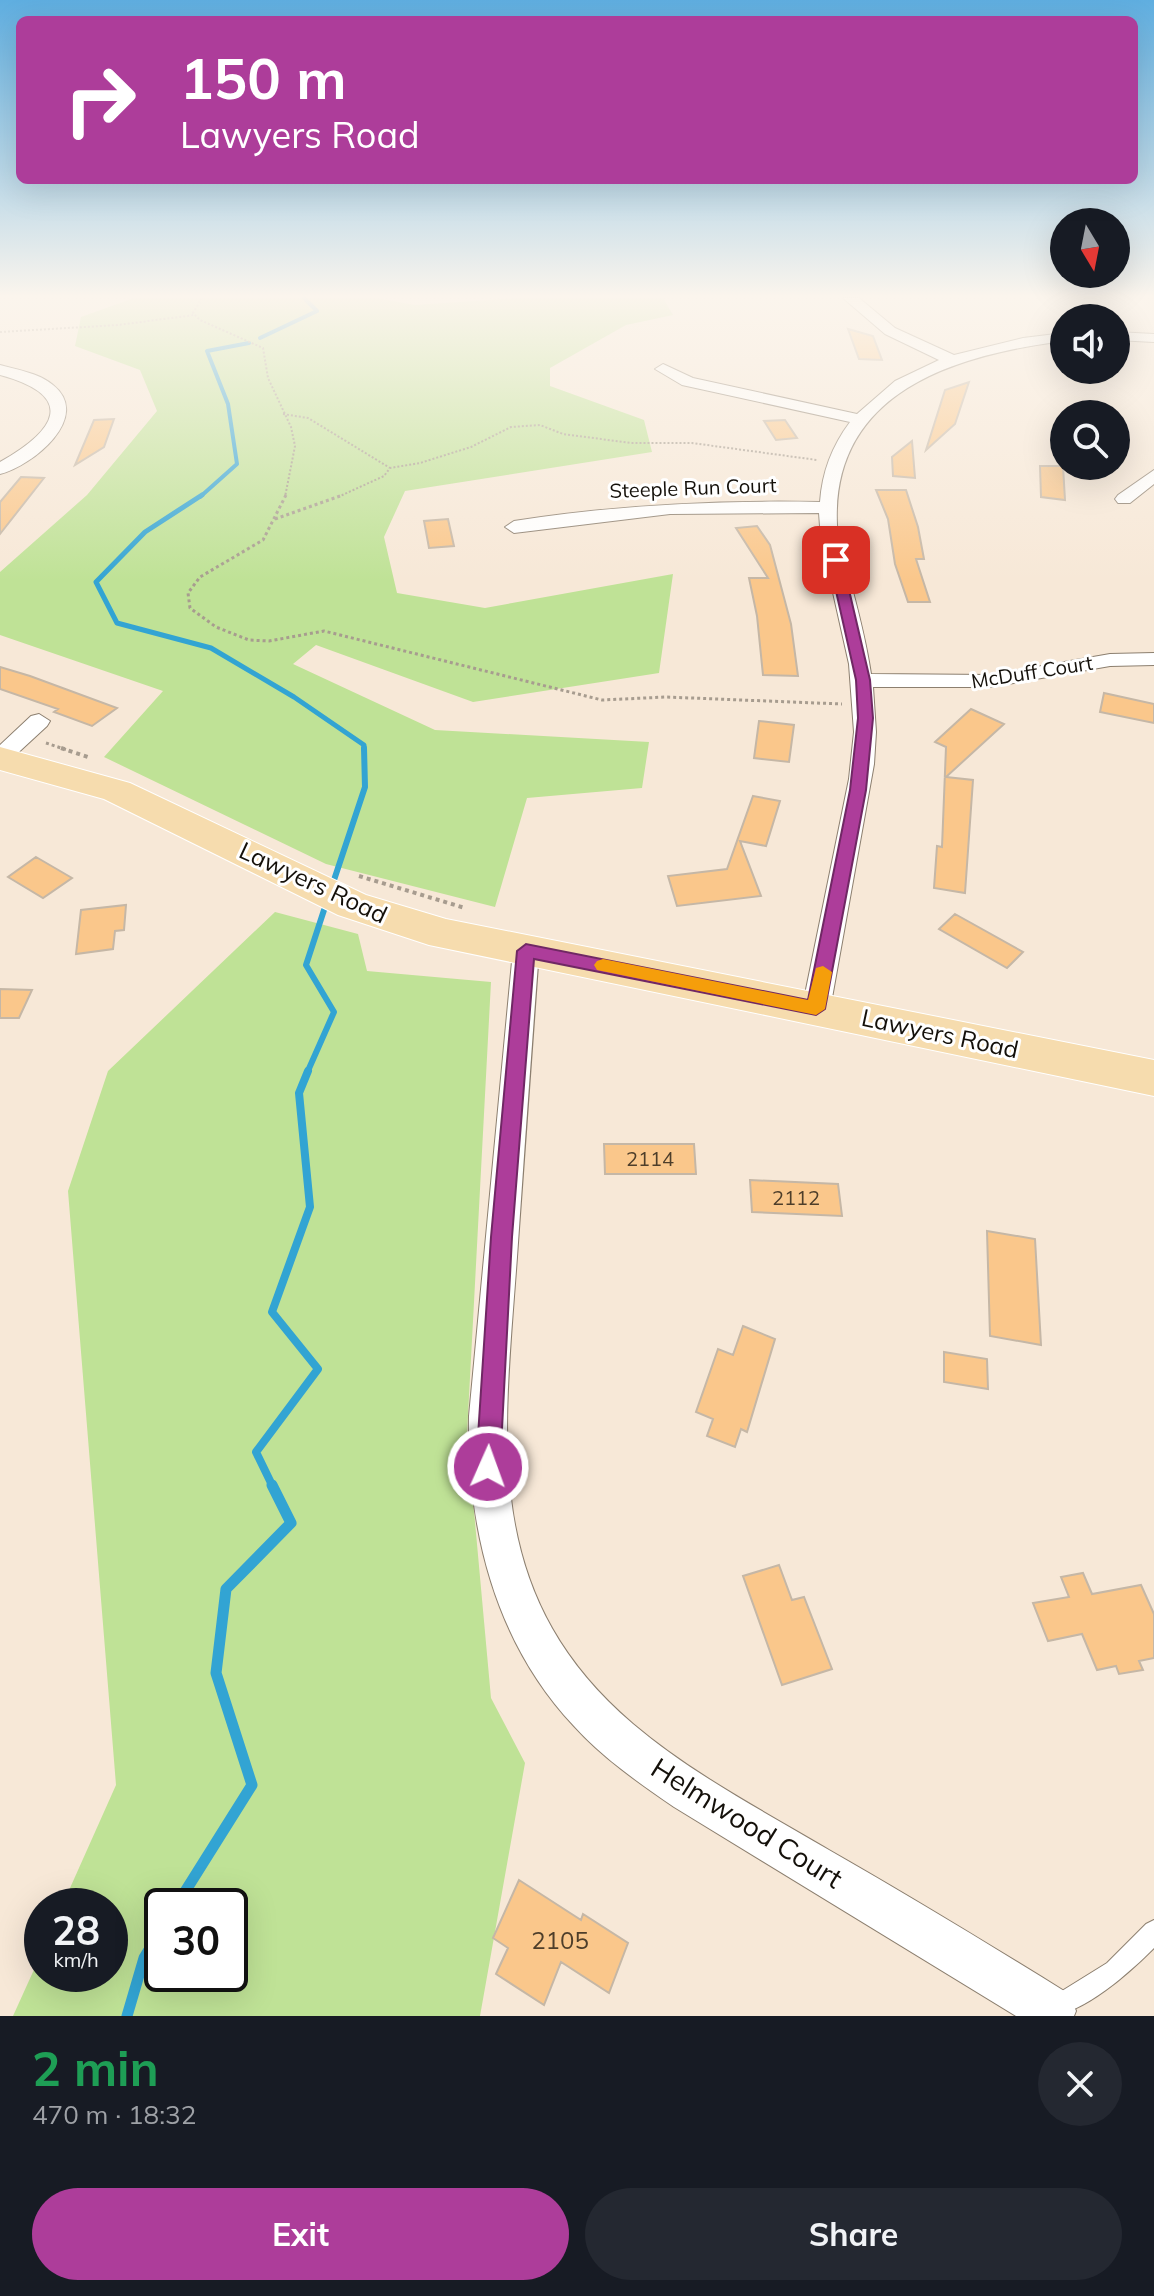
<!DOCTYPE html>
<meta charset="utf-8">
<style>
body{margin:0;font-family:Mulish,sans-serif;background:#242831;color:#f1f3f6;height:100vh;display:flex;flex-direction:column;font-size:30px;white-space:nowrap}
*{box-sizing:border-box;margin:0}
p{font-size:26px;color:#9ea1a6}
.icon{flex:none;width:44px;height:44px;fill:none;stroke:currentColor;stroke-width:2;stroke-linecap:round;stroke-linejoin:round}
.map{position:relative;height:2016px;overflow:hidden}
.panel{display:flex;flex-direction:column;background:#171b24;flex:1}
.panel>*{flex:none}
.banner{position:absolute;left:16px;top:16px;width:1122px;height:168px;border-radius:12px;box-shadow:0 8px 32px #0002;background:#ad3d9a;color:#fff;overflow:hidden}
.needle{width:52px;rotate:170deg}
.buttons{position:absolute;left:1050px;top:208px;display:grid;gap:16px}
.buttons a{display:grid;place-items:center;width:80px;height:80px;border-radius:50%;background:#171b24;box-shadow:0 8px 32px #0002;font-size:40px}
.speed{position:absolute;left:24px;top:1888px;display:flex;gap:16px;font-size:40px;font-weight:700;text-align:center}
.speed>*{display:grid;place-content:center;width:104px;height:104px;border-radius:50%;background:#171b24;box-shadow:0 8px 32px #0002;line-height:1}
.speed small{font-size:20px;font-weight:400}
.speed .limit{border:4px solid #111;border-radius:12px;background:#fff;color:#111}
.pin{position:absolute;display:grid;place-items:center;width:68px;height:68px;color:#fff;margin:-34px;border-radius:16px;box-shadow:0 4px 12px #0006}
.me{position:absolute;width:88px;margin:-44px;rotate:2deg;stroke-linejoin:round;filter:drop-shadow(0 0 6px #0008)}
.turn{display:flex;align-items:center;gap:28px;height:168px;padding:0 32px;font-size:36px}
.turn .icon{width:104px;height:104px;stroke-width:2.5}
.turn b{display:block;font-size:56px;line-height:68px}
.round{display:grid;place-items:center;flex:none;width:84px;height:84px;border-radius:42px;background:#242831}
.summary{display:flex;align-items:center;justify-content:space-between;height:136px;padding:0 32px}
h1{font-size:48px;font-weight:700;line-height:60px;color:#1e9e55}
.cta{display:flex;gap:16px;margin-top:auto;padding:16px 32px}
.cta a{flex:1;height:92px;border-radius:48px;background:#ad3d9a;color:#fff;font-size:32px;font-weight:700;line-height:92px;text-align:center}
.cta a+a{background:#242831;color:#f1f3f6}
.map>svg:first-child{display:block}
.green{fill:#bfe296;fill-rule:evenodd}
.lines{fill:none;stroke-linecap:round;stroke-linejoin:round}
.stream-far4{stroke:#32a4d3;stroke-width:4}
.stream-far3{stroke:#32a4d3;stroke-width:5}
.stream-far2{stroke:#32a4d3;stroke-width:6}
.stream-far1{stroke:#32a4d3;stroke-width:8}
.stream{stroke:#32a4d3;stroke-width:11}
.building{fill:#fac78b;stroke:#c5b7a6;stroke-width:2}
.lane-casing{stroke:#8c7f6f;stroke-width:2}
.street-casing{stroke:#8c7f6f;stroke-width:2}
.primary-casing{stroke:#fff;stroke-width:2}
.path-far2{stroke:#a79c8f;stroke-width:2;stroke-dasharray:2 2;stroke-linecap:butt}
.path-far1{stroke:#a79c8f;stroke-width:3;stroke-dasharray:3 3;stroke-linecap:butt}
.path{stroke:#a79c8f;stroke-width:4;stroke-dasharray:4 4;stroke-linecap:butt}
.lane{fill:#fff;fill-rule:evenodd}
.street{fill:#fff;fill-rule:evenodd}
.primary{fill:#f6dcae;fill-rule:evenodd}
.route{fill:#ad3d9a;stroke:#702864;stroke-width:2}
.slow{fill:#f59e0b}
.labels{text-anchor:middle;stroke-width:6;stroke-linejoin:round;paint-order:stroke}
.far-street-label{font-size:20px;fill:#14100a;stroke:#fff}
.number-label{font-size:20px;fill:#4e3e2a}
.street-label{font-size:24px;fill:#14100a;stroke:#fff}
.near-number-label{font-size:24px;fill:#4e3e2a}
.near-street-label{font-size:28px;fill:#14100a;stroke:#fff}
</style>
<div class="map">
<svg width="1154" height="2016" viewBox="0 0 1154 2016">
<rect width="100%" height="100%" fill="#f7e8d7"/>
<!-- green -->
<path class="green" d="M 134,298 L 377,298 L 415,305 L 518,298 L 663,298 L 673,315 L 626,325 L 550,368 L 550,386 L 644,420 L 652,452 L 405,491 L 384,537 L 397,593 L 485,608 L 673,574 L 659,673 L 473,702 L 316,645 L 293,664 L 435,730 L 649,742 L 642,788 L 527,798 L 495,907 L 326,864 L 104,757 L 163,691 L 0,635 L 0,572 L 87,495 L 157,411 L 140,370 L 75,346 L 81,317 Z
M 275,912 L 358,934 L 367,971 L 491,982 L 467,1434 L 491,1698 L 525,1763 L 480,2016 L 13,2016 L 42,1952 L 42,1974 L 110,1974 L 110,1906 L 62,1906 L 116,1785 L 68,1191 L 108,1071 ZM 162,1906 L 230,1906 L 230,1974 L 162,1974 Z"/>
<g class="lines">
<!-- stream-far4 -->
<path class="stream-far4" d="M 260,338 L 317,311 L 304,298
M 200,497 L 237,464 L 228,404 L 207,351 L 249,343"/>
<!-- stream-far3 -->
<path class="stream-far3" d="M 202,495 L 145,532 L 96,582 L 117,623 L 211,648 L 294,697 L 364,745 L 364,750"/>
<!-- stream-far2 -->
<path class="stream-far2" d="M 334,880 L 365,787 L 364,748
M 307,1073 L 334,1012 L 306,965 L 324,910"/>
<!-- stream-far1 -->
<path class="stream-far1" d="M 273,1487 L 256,1452 L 318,1369 L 272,1312 L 310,1207 L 299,1093 L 308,1071"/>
<!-- stream -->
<path class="stream" d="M 176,1906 L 252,1785 L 216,1673 L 226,1589 L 291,1523 L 272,1485
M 127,2016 L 144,1958 L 162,1929"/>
</g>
<!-- building -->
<path class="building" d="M 848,329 L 873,336 L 882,360 L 859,359 Z
M 969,382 L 955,424 L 926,450 L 945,390 Z
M 114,419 L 104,447 L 75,465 L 94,420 Z
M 785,420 L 797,438 L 776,440 L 764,421 Z
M 912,441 L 915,478 L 893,476 L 892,457 Z
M 1040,466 L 1063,466 L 1065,500 L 1041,497 Z
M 21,477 L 44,478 L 0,534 L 0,502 Z
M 876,490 L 906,490 L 918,527 L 924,559 L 916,559 L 930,602 L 908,602 L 895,564 L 888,519 Z
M 448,519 L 454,546 L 429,548 L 424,521 Z
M 757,526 L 770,545 L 791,624 L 798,676 L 763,675 L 757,616 L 749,578 L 768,578 L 736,528 Z
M 0,667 L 30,676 L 117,708 L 92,726 L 54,712 L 58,709 L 0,689 Z
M 1104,693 L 1154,704 L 1154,723 L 1100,712 Z
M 971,709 L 1004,724 L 946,777 L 973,780 L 965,893 L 934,888 L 937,846 L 942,847 L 946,747 L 935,742 Z
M 759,721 L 794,725 L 789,762 L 754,758 Z
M 753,796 L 780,801 L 766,846 L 740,841 L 761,896 L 677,906 L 668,876 L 727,869 Z
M 36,857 L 72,878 L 43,898 L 8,877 Z
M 126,905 L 124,930 L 115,931 L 113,949 L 76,954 L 81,910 Z
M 955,914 L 1023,952 L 1007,968 L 939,929 Z
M 0,989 L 32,990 L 19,1018 L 0,1018 Z
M 604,1144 L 694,1144 L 696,1174 L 605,1174 Z
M 750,1180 L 838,1184 L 842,1216 L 752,1212 Z
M 987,1231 L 1035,1239 L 1041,1345 L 990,1336 Z
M 743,1326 L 775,1339 L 747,1432 L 741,1429 L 735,1447 L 707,1436 L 713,1419 L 696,1412 L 718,1349 L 733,1355 Z
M 944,1352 L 987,1359 L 988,1389 L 944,1382 Z
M 779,1565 L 792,1600 L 804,1597 L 832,1669 L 782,1685 L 743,1576 Z
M 1083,1573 L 1092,1594 L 1141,1585 L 1154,1614 L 1154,1658 L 1139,1661 L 1143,1670 L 1119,1674 L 1116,1666 L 1097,1670 L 1082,1634 L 1048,1641 L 1033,1603 L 1069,1597 L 1061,1577 Z
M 519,1880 L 581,1920 L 583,1914 L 628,1943 L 609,1993 L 561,1962 L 544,2005 L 496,1974 L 508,1948 L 493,1938 Z"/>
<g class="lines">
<defs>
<path id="lane" d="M 1154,1920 L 1154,1948 C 1131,1971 1082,2016 1049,2015 L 1045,2007 L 1049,1999 L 1107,1963 L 1146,1924 Z"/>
<path id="street" d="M 843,298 L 859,298 L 895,328 L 954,355 L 1023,338 L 1064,333 L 1064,341 C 954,355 831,392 837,525 C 838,541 844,557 848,573 C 857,606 866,640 871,674 L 991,675 L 1110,654 L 1154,653 L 1154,665 L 1110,666 L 991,687 L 873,687 L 876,732 L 874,764 L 830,1009 L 826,1016 L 816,1020 L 806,1016 L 802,1009 L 849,779 L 854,732 L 849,664 L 821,539 L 819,513 L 670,514 L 514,533 L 505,527 L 514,521 C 616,505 717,500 820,502 C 822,472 832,446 850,422 L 682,385 L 655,369 L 663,364 L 693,378 L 857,414 L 895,381 L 939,360 L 885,334 Z
M 1116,332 L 1154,334 L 1154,342 L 1116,340 Z
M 0,365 C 18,370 39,373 53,385 C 93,417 32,466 0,474 L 0,462 C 57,430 77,396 0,375 Z
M 1154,470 L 1154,484 L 1130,503 L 1118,503 L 1115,499 L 1118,495 Z
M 39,714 L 50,721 L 47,726 L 8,762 L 0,764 L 0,745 L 31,716 Z
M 526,941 L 536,944 L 539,951 C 531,1053 524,1155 517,1257 C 504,1437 479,1593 633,1724 C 692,1774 763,1811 829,1850 C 910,1896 990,1945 1069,1994 L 1076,2011 L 1074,2016 L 1016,2016 L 674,1807 C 639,1783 603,1758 574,1726 C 495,1642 467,1529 469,1416 L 513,951 L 516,944 Z"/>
<path id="primary" d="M 0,747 L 130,783 L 366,895 L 446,919 L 1154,1060 L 1154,1096 L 429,945 L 338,915 L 104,799 L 0,770 Z"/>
</defs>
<!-- lane casing -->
<use href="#lane" class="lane-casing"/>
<!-- street casing -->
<use href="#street" class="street-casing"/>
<!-- primary casing -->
<use href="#primary" class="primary-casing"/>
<!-- path-far2 -->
<path class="path-far2" d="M 202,298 L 193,313 L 200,320 L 263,348 L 268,378 L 291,427 L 295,446 L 285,497
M 0,332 L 118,325 L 194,315
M 283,414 L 308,418 L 390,468
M 338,497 L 384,476 L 390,468 L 420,463 L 471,447 L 511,427 L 540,425 L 563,434 L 631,443 L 692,443 L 817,460"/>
<!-- path-far1 -->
<path class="path-far1" d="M 286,495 L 263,540 L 200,577 L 188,593 L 190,608 L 216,627 L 249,640 L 269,641 L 324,631 L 602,700 L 666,697 L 842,704
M 275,519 L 343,495
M 46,743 L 67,750"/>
<!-- path -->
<path class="path" d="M 61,748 L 91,758
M 359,876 L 465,908"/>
<!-- lane -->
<use href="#lane" class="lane"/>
<!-- street -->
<use href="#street" class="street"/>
<!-- primary -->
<use href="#primary" class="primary"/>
</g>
<!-- sky -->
<linearGradient id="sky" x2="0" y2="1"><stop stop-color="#5faee0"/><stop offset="0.51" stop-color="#fbf5ed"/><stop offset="1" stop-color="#fbf5ed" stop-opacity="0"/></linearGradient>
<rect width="1154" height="581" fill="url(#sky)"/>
<!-- route -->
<path class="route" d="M 836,557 L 842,560 L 870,680 L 873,718 L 866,790 L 825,1009 L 816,1015 L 534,959 L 512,1237 L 500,1467 L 496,1476 L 488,1479 L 479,1476 L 476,1467 L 491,1237 L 517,951 L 526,944 L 808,1000 L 850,790 L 858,718 L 856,680 L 829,560 Z"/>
<!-- slow -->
<path class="slow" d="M 603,959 L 808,1000 L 816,968 L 823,966 L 832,972 L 825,1009 L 816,1015 L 597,970 L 594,965 L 597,961 Z"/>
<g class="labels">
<!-- far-street labels -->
<g class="far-street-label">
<text transform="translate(693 488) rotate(-2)" y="7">Steeple Run Court</text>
<text transform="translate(1032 672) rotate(-9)" y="7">McDuff Court</text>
</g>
<!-- number labels -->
<g class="number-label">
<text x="650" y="1166">2114</text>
<text x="796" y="1205">2112</text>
</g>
<!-- street labels -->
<g class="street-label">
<text transform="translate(313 883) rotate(25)" y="8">Lawyers Road</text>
<text transform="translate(940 1034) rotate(12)" y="8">Lawyers Road</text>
</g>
<!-- near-number labels -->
<g class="near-number-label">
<text x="560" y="1949">2105</text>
</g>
<!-- near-street labels -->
<g class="near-street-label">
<text transform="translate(747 1823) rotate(32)" y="10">Helmwood Court</text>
</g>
</g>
</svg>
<div class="buttons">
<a><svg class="needle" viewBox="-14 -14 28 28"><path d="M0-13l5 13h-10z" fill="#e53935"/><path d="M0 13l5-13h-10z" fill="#9ea1a6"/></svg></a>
<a><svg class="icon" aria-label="sound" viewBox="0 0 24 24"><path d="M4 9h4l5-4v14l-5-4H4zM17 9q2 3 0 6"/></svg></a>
<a><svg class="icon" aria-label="search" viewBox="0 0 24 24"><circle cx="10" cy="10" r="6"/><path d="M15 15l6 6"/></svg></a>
</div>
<div class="speed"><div>28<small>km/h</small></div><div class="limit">30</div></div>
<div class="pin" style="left:836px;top:560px;background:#d93025"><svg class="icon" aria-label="arrive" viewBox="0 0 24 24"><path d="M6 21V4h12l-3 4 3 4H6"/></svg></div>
<svg class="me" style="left:488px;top:1467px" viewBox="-20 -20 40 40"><circle r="17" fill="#ad3d9a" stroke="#fff" stroke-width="3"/><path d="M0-11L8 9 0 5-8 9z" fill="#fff"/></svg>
<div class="banner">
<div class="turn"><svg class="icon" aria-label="right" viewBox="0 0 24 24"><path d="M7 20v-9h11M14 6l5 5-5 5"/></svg><div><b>150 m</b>Lawyers Road</div></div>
</div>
</div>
<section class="panel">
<div class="summary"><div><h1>2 min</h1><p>470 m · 18:32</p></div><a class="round"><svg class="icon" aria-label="close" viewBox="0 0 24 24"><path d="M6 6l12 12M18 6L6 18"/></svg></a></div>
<div class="cta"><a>Exit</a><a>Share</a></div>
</section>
